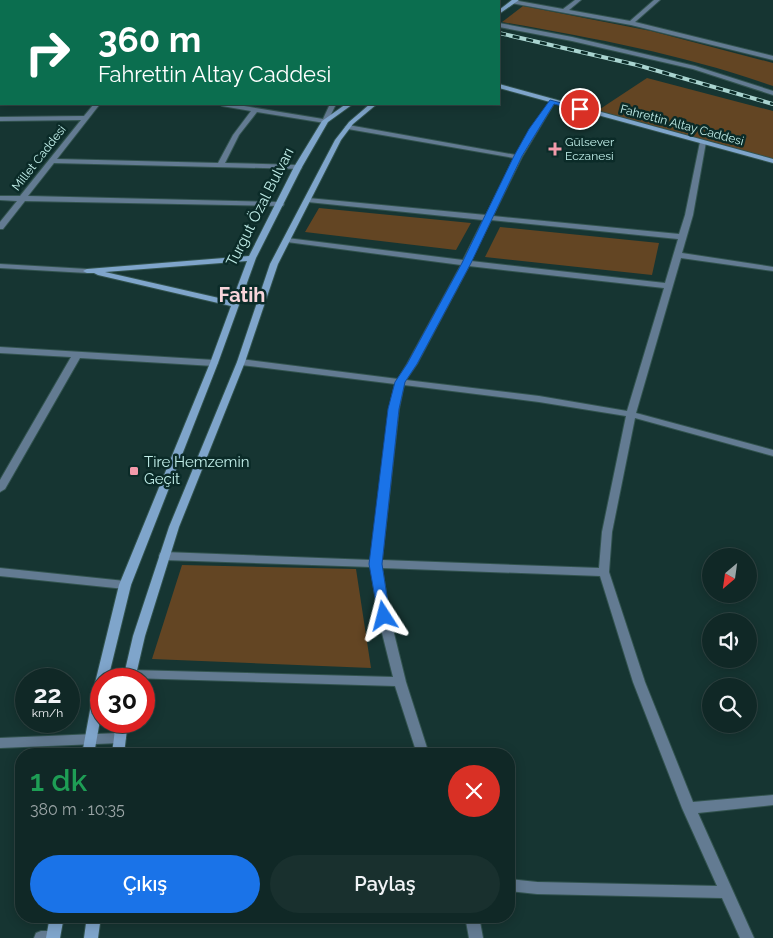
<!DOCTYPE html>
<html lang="tr">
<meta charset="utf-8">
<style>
body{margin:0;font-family:Raleway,sans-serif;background:#19302e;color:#f1f3f6;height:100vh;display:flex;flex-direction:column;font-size:19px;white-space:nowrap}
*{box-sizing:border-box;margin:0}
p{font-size:16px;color:#9ca6a7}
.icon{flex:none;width:28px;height:28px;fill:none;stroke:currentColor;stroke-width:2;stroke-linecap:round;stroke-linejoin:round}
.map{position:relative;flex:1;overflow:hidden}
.details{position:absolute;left:15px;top:748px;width:500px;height:175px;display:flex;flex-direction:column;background:#102826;border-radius:20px;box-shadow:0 2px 12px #0003,0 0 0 1px #304443}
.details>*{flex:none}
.hud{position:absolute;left:0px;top:0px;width:500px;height:105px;box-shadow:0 2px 12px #0003,0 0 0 1px #304443;background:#0b6e4f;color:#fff;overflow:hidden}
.needle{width:32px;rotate:209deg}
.tools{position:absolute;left:702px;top:548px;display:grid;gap:10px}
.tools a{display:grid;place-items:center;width:55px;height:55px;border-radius:50%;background:#102826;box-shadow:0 2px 12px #0003,0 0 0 1px #304443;font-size:25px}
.speed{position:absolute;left:15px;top:668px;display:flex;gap:10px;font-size:25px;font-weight:700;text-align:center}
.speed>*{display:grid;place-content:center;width:65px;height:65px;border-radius:50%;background:#102826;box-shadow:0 2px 12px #0003,0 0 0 1px #304443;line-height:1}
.speed small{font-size:12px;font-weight:400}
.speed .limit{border:8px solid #d22;background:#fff;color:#111}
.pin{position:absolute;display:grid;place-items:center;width:42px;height:42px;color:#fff;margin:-21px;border:2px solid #fff;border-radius:50%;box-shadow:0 1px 5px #0007}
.me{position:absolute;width:55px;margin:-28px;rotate:351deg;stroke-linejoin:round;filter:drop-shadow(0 0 4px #0008)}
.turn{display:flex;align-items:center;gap:18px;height:105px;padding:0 15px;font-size:22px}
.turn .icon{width:65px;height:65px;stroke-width:2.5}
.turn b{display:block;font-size:35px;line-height:42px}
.round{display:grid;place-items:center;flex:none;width:52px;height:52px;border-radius:26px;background:#19302e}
.headline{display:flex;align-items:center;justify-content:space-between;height:85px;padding:0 15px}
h1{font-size:30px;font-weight:600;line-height:38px;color:#1e9e55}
.primary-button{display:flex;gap:10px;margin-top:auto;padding:10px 15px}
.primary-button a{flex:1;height:58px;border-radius:30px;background:#1a73e8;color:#fff;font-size:20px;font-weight:600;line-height:58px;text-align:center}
.primary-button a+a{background:#19302e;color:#f1f3f6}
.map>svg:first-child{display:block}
.green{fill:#634523}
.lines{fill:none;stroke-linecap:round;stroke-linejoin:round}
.street-casing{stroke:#32534f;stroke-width:2}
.secondary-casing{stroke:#32534f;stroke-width:2}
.street{fill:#637b92;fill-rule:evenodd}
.secondary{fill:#7fa5cb;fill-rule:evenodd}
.rail-casing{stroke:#a9d4d0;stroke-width:4}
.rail{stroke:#0b2b28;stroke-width:2.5;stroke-dasharray:7;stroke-linecap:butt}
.route{fill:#1a73e8;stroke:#114b97}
.poi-dot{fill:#f39aaa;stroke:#0b2b28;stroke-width:2}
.labels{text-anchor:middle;stroke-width:5;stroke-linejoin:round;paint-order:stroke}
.far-street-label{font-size:12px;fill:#c2efea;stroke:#0b2b28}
.far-poi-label{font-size:12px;fill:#c2efea;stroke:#0b2b28;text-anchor:start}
.street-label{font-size:15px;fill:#c2efea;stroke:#0b2b28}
.poi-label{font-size:15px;fill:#c2efea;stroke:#0b2b28;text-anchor:start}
.district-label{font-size:20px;font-weight:bold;fill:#f8d5da;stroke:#0b2b28}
</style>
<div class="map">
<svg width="773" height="938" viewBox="0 0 773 938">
<rect width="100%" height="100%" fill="#163532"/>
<!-- green -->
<path class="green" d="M 0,0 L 169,0 L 1,1 L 0,19 Z
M 523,6 L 651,31 L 773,63 L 773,86 C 685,55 594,38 502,22 Z
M 647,78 L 773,111 L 773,162 L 594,113 Z
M 319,208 L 471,223 L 456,250 L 305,232 Z
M 500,227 L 659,243 L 652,275 L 485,257 Z
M 182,565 L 356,569 L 371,668 L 152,659 Z"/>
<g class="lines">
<defs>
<path id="street" d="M 513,0 L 563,9 L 575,0 L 581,0 L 569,10 L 630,21 L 654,0 L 660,0 L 635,22 L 773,56 L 773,60 L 631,25 L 511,3 L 511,1 Z
M 0,22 L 1,22 L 1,26 L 0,26 Z
M 499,23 L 572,37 L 695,66 L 773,91 L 773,95 L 693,69 L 572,41 L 499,27 Z
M 0,67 L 1,67 L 1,71 L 0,71 Z
M 550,101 L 555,102 L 522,157 L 493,216 L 679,234 L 685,215 L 700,142 L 703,140 L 706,142 L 693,215 L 682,253 L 773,267 L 773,271 L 681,258 L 636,413 L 773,450 L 773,456 L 635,418 L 612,532 L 609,572 L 645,682 L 693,802 L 773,795 L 773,805 L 698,813 L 754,938 L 740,938 L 722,898 L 537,894 L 509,891 L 509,879 L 537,882 L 717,886 L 682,808 L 633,682 L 600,576 L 382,568 L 390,617 L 406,682 L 429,754 L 417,754 L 395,686 L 130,678 L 126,677 L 124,674 L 126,671 L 130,670 L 393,677 L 378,617 L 371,567 L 164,560 L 160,559 L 159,556 L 160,553 L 164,552 L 371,560 L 389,409 L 395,384 L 241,365 L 237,362 L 241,359 L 398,379 L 407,364 L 461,265 L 287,242 L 283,240 L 287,238 L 463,260 L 483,220 L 308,202 L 304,200 L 308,198 L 486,215 L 514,158 L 348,129 L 345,127 L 348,125 L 516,155 ZM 491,220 L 678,239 L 665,283 L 471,261 ZM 469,266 L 664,288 L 627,411 L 539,396 L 406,380 L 417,364 ZM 404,385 L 539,402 L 626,416 L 602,532 L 599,568 L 382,560 L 399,409 Z
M 94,104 L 100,104 L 57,159 L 218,163 L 233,135 L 251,111 L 222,106 L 219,104 L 232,104 L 323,119 L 330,104 L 336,104 L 328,121 L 325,123 L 257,112 L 239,135 L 225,163 L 298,165 L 302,167 L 301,169 L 54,163 L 28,196 L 280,202 L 284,204 L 283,206 L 25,201 L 3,229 L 0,229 L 0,222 L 17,201 L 0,200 L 0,196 L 20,196 L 81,120 L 0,121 L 0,117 L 84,116 Z
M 0,264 L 87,269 L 91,271 L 87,273 L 0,268 Z
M 0,347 L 214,360 L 218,363 L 214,366 L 80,358 L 5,489 L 0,492 L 0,480 L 71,357 L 0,353 Z
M 0,568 L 125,581 L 129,582 L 131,585 L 129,588 L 125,589 L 0,576 Z
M 120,733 L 124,734 L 126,738 L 124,742 L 120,743 L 0,748 L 0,738 Z
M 465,916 L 479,916 L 483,938 L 469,938 Z
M 41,931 L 53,931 L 58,933 L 60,938 L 34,938 L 36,933 Z"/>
<path id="secondary" d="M 512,0 L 519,0 L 499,14 L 499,10 Z
M 499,84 L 773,159 L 773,163 L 499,88 Z
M 346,104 L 353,104 L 328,122 L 302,167 L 256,258 L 218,363 L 131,585 L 108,679 L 101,679 L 101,715 L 94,754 L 82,754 L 95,683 L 119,585 L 210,363 L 231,306 L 98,275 L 94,273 L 87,273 L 83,271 L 87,269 L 249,256 L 294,167 L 322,121 ZM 247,261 L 232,301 L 105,272 Z
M 370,104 L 377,104 L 353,124 L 341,140 L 278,264 L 245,362 L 179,527 L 145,636 L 135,679 L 123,679 L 133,636 L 169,527 L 237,362 L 270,264 L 335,140 L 349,122 Z
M 116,721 L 128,721 L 124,754 L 112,754 Z
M 50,916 L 64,916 L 60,938 L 46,938 Z
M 87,916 L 101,916 L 98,938 L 84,938 Z"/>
</defs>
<!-- street casing -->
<use href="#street" class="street-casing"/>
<!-- secondary casing -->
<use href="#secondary" class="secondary-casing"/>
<!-- street -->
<use href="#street" class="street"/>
<!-- secondary -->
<use href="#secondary" class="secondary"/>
<defs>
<path id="rail" d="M 271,0 L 283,1
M 499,33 L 637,65 L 773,104"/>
</defs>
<!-- rail casing -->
<use href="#rail" class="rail-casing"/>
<!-- rail -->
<use href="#rail" class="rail"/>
</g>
<!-- route -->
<path class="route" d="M 550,100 L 584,109 L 580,111 L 554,104 L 522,156 L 471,263 L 417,364 L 405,382 L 399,409 L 382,564 L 390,616 L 389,620 L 379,620 L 369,564 L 388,409 L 395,382 L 407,364 L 462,263 L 514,156 L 529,129 Z"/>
<!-- markers -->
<g class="poi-dot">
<path d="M552.5 141.5h5v5h5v5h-5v5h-5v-5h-5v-5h5z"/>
<rect x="129" y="466" width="10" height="10" rx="2.5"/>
</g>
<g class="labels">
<!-- far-street labels -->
<g class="far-street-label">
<text transform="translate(682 125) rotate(15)" y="4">Fahrettin Altay Caddesi</text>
<text transform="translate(39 158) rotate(-52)" y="4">Millet Caddesi</text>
</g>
<!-- far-poi labels -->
<g class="far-poi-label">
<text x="565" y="146">Gülsever<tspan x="565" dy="14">Eczanesi</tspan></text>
</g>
<!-- street labels -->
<g class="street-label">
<text transform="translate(260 207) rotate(-63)" y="5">Turgut Özal Bulvarı</text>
</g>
<!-- poi labels -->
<g class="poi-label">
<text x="144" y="467">Tire Hemzemin<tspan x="144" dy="17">Geçit</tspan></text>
</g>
<!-- district labels -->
<g class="district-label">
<text x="242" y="302">Fatih</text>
</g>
</g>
</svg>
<div class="tools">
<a><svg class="needle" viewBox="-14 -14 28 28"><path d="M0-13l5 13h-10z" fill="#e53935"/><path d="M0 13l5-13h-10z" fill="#9ca6a7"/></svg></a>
<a><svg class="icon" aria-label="sound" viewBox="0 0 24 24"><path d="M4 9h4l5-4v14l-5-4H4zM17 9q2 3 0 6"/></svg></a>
<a><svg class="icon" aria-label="search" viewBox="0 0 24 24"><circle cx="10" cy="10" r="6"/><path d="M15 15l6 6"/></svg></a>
</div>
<div class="speed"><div>22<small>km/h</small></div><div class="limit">30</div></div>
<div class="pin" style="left:580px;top:109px;background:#d93025"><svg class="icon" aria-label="arrive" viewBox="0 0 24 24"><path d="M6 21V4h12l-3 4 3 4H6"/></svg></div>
<svg class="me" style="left:384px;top:616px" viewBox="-20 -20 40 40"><path d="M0-17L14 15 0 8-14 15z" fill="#1a73e8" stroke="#fff" stroke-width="4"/></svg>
<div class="hud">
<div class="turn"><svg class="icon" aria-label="right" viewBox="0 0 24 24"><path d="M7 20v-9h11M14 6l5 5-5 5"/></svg><div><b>360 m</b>Fahrettin Altay Caddesi</div></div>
</div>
<section class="details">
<div class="headline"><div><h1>1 dk</h1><p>380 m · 10:35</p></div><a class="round" style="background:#d93025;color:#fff"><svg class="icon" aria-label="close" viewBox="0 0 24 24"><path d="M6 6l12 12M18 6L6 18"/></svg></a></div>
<div class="primary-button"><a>Çıkış</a><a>Paylaş</a></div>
</section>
</div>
